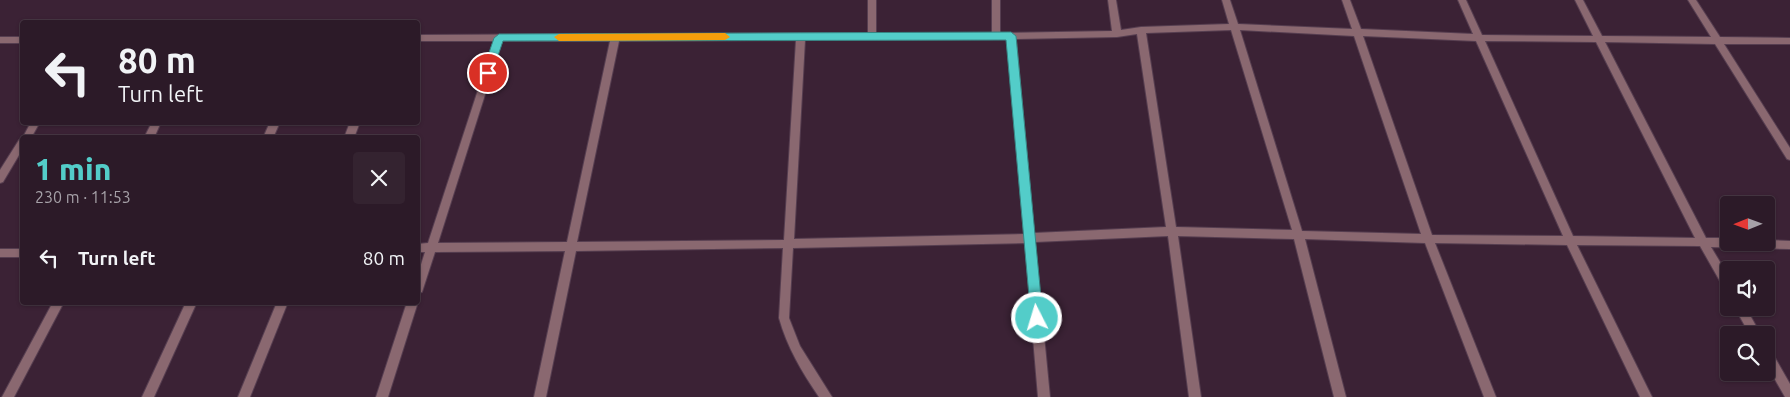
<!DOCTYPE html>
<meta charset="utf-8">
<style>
body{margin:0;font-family:Ubuntu,sans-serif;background:#342330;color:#f1f3f6;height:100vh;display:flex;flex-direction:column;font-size:19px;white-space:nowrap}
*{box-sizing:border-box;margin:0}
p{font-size:16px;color:#a6a1a8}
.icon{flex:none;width:28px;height:28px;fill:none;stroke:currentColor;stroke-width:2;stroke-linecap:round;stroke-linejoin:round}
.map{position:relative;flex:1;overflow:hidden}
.sheet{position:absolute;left:20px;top:135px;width:400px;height:170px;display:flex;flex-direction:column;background:#2c1a28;border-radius:5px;box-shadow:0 1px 4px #0004,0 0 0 1px #483845}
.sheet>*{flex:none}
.top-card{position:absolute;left:20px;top:20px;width:400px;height:105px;border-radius:5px;box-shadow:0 1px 4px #0004,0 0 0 1px #483845;background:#2c1a28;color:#f1f3f6;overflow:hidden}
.needle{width:32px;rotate:269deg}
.buttons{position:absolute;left:1720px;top:196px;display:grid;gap:10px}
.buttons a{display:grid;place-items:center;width:55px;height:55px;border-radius:5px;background:#2c1a28;box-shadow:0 1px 4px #0004,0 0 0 1px #483845;font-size:25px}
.pin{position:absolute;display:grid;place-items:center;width:42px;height:42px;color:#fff;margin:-21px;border:2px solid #fff;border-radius:50%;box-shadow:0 1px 5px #0007}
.me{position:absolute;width:55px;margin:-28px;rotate:355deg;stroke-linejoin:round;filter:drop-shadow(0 0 4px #0008)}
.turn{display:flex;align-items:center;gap:18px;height:105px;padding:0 15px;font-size:22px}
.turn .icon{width:65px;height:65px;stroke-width:2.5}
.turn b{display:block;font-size:35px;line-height:42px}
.round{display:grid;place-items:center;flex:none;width:52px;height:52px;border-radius:5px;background:#342330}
.headline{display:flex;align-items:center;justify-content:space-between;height:85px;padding:0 15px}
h1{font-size:30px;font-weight:800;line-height:38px;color:#53cdc9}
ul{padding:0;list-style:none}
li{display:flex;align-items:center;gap:15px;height:75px;padding:0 15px}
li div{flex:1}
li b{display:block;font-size:19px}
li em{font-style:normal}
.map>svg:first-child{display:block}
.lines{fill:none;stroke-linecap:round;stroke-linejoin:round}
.street-casing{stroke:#563e50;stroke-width:2}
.street{fill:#8a6870;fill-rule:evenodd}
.route{fill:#53cdc9;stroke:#368583}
.slow{fill:#f59e0b}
</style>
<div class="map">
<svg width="1790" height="397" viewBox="0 0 1790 397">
<rect width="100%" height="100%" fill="#3b2235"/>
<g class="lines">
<defs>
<path id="street" d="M 868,0 L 876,0 L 876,33 L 992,33 L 992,0 L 1000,0 L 1000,33 L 1112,31 L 1108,0 L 1116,0 L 1121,30 L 1141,27 L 1229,24 L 1222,0 L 1230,0 L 1238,24 L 1352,29 L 1342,0 L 1350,0 L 1361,29 L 1473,34 L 1458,0 L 1466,0 L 1482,35 L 1593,36 L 1575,0 L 1583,0 L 1602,36 L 1711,37 L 1688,0 L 1696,0 L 1720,37 L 1790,38 L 1790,44 L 1724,44 L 1790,148 L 1790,160 L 1787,159 L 1715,44 L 1605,42 L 1706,238 L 1729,238 L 1729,242 L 1766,242 L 1766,240 L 1790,241 L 1790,249 L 1711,247 L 1729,277 L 1729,292 L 1725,290 L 1700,246 L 1577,245 L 1652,397 L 1640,397 L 1567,245 L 1435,243 L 1496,397 L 1484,397 L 1425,243 L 1305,239 L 1346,397 L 1334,397 L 1294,239 L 1178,236 L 1201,397 L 1189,397 L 1168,236 L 1035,242 L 1050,397 L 1038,397 L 1025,243 L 793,248 L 789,318 L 800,346 L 832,397 L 819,397 C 802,372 787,347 779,318 L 783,248 L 576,251 L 546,397 L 534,397 L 565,251 L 435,252 L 423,289 L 422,292 L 418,293 L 418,274 L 425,252 L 418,252 L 418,244 L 428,243 L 494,41 L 418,41 L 418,35 L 868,33 ZM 1231,30 L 1292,230 L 1176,227 L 1146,33 ZM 1240,30 L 1354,36 L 1421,234 L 1302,231 ZM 1137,34 L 1166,227 L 1034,233 L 1016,39 L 1117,37 ZM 1363,36 L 1476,41 L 1563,236 L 1432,235 ZM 1007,39 L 1024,234 L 794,239 L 805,40 ZM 796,40 L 784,240 L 577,242 L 619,41 ZM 502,41 L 610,41 L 567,242 L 438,243 ZM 1485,41 L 1596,42 L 1695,238 L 1573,236 Z
M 0,37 L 22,37 L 22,43 L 0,43 Z
M 31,122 L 40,122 L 31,138 L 22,138 L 22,150 L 3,182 L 0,183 L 0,170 L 19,140 L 22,139 Z
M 152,122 L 161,122 L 154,138 L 144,138 Z
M 270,122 L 280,122 L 273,138 L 263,138 Z
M 350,122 L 360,122 L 354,138 L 344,138 Z
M 0,249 L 22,249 L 22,257 L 0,257 Z
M 418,300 L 418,302 L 388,397 L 376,397 L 407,302 L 418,302 Z
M 53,302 L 64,302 L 14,397 L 2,397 Z
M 186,302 L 197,302 L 154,397 L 142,397 Z
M 277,302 L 288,302 L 250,397 L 238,397 Z
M 1735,308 L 1746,308 L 1761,335 L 1750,335 Z
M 1766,348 L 1770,349 L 1790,384 L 1790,397 L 1785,397 L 1766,364 Z"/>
</defs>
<!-- street casing -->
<use href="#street" class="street-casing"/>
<!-- street -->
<use href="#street" class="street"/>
</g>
<!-- route -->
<path class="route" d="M 1011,32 L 1016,36 L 1043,318 L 1041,322 L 1037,323 L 1033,322 L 1031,318 L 1006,40 L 503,41 L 491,76 L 484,76 L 482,73 L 494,38 L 499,34 Z"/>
<!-- slow -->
<path class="slow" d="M 725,33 L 730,37 L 725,40 L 559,41 L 554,37 L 559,34 Z"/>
</svg>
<div class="buttons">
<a><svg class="needle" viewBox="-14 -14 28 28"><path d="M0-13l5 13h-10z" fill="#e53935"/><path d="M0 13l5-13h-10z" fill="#a6a1a8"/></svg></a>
<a><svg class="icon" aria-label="sound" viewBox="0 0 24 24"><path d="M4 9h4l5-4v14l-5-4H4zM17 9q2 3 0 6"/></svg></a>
<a><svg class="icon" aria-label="search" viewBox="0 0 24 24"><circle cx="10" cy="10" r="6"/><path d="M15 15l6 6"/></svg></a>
</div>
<div class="pin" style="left:488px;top:73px;background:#d93025"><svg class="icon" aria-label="arrive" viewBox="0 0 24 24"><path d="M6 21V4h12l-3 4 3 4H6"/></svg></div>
<svg class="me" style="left:1037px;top:318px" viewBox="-20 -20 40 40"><circle r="17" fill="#53cdc9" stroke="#fff" stroke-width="3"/><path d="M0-11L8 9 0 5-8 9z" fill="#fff"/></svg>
<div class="top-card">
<div class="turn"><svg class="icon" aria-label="left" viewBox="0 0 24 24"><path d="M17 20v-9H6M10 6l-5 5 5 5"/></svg><div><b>80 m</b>Turn left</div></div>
</div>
<section class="sheet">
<div class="headline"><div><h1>1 min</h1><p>230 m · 11:53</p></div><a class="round"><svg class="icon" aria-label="close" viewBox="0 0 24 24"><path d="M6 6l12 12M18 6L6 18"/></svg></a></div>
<ul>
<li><svg class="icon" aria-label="left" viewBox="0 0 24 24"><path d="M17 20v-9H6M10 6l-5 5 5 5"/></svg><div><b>Turn left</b></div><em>80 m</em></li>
</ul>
</section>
</div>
